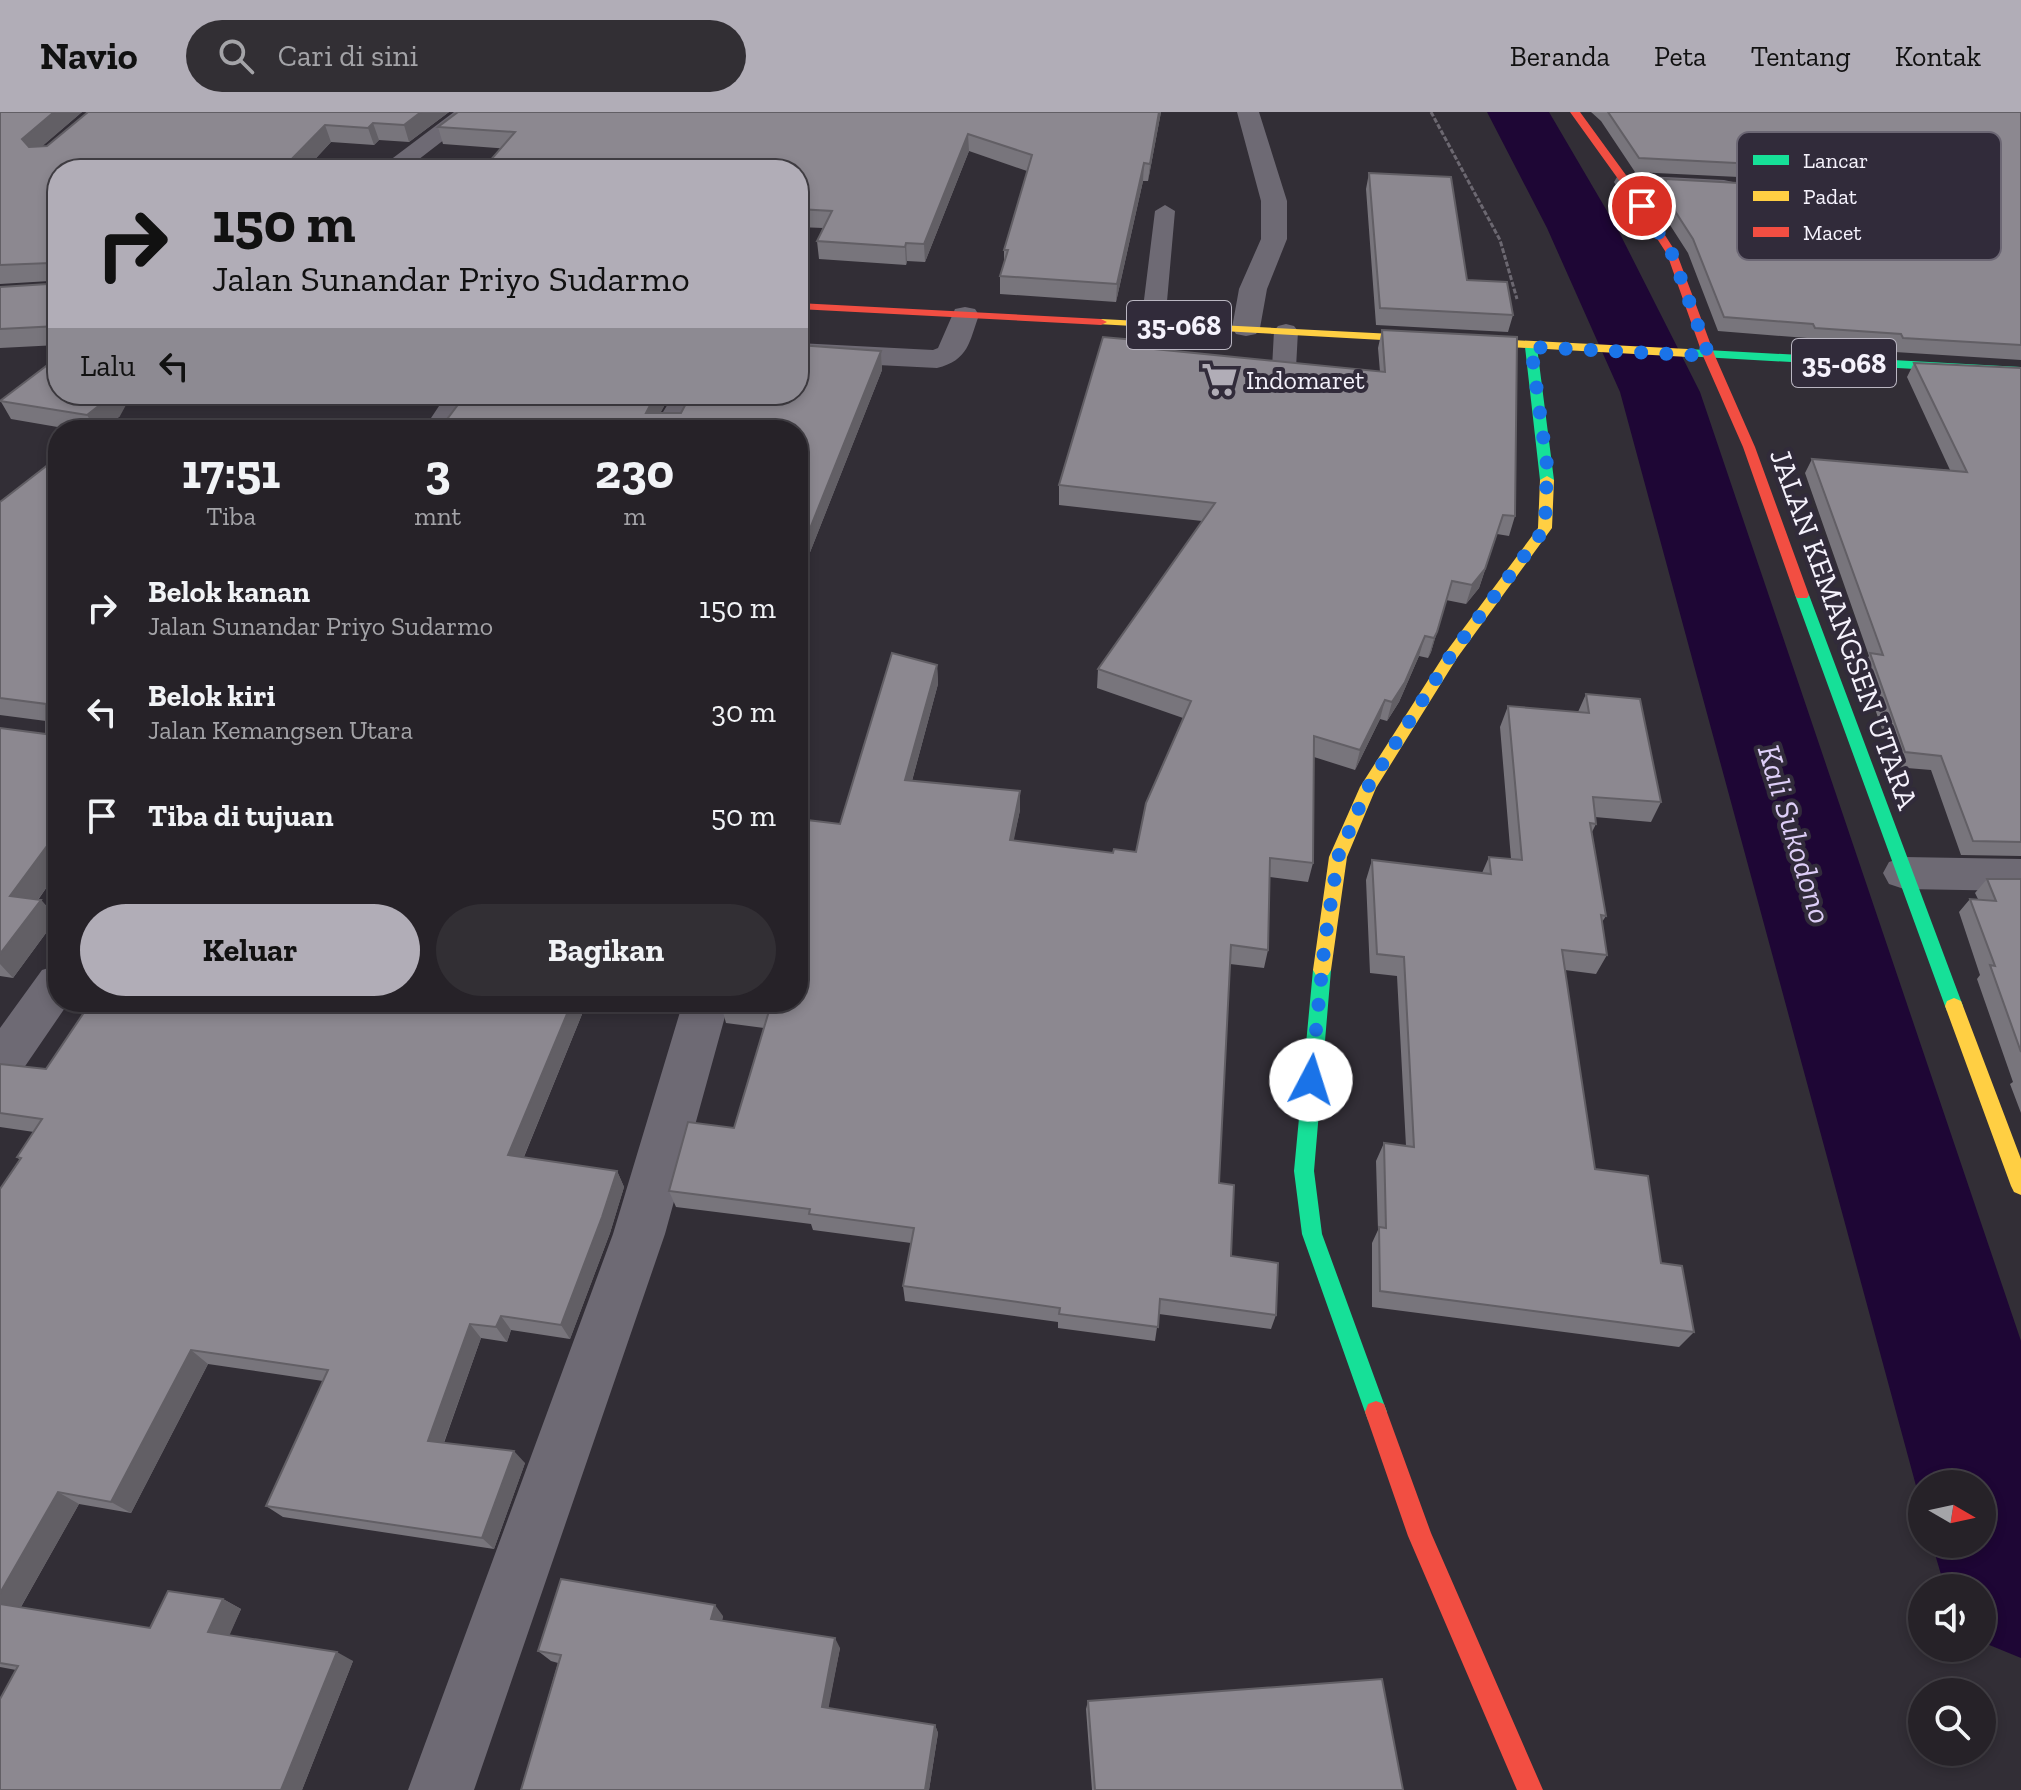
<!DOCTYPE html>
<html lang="id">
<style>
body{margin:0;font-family:"Zilla Slab",serif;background:#322f34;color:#f1f3f6;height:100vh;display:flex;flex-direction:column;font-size:30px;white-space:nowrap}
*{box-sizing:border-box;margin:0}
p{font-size:26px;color:#a4a4a8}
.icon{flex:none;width:44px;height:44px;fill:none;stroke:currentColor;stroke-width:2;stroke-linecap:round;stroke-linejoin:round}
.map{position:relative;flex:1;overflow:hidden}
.side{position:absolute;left:48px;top:308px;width:760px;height:592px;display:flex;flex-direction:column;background:#262228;border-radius:32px;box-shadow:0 4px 12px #0003,0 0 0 2px #423f45}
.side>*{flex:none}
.top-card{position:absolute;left:48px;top:48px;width:760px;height:244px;border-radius:32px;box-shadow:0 4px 12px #0003,0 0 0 2px #423f45;background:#b1adb7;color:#111;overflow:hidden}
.needle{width:52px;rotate:99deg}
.fabs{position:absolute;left:1908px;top:1358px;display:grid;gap:16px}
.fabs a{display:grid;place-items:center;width:88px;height:88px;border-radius:50%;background:#262228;box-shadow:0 4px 12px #0003,0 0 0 2px #423f45;font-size:40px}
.pin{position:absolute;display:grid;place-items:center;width:68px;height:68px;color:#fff;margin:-34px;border:4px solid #fff;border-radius:50%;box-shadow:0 2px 8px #0007}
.me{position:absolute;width:88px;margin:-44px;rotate:5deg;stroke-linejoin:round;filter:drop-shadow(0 0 6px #0008)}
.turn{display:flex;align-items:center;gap:28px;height:168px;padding:0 32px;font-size:36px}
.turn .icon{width:104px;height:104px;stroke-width:2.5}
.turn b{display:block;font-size:56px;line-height:68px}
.then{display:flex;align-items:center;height:76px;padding:0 32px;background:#0003;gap:16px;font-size:30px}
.eta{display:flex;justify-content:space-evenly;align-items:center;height:136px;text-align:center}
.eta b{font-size:48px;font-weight:700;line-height:56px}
.action{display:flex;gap:16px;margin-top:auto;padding:16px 32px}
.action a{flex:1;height:92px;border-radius:48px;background:#b1adb7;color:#111;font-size:32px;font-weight:700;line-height:92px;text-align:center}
.action a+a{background:#322f34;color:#f1f3f6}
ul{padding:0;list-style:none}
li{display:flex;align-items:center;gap:24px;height:104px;padding:0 32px}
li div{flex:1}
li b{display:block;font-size:30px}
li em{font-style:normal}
header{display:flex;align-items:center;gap:48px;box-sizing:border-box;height:112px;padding:0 40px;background:#b1adb7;color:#111}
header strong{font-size:38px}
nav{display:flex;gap:44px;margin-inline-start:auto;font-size:28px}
.search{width:560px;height:72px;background:#322f34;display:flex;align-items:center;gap:20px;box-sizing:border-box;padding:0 28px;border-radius:44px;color:#a4a4a8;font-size:30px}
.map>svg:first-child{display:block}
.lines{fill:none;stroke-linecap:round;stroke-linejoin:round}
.river{fill:#1e0635;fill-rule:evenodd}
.path{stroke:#6c6871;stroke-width:3;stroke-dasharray:5 2;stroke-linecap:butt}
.lane{fill:#6e6a74;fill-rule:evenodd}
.street{fill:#6e6a74;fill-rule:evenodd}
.fast{fill:#16e098;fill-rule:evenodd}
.slow{fill:#ffcf43;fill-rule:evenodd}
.jam{fill:#f24e42;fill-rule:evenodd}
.wall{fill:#78757c}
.shaded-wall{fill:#625f65}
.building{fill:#8c8890;stroke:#625f65;stroke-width:2}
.route{stroke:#1a73e8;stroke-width:14;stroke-dasharray:0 25.2}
.labels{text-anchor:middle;stroke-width:8;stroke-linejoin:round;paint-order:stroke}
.far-poi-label{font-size:26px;fill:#f5f2fc;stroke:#312b3a;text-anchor:start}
.shield{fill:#312b3a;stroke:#bab6c2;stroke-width:2}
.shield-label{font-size:28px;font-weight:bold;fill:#f5f2fc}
.street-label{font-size:30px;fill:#f5f2fc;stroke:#312b3a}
.water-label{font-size:32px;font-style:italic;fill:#ddcef7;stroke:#312b3a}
.key{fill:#312b3a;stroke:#6c6774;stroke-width:2}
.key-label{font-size:22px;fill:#f5f2fc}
</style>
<header>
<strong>Navio</strong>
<div class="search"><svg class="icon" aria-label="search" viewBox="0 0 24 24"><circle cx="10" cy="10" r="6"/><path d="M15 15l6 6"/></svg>Cari di sini</div>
<nav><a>Beranda</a><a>Peta</a><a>Tentang</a><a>Kontak</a></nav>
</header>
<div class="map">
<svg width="2021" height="1678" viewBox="0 0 2021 1678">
<rect width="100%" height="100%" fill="#322e36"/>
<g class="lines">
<!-- river -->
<path class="river" d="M 1487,0 L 1549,0 L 1617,116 L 1700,280 L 2021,1229 L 2021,1546 L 1982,1530 L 1982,1476 L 1945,1476 L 1932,1432 L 1982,1432 L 1982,1372 L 1922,1372 L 1922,1396 L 1620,280 L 1547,116 Z"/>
<!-- path -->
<path class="path" d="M 1431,0 L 1500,128 L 1517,187"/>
<!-- lane -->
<path class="lane" d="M 1165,93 L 1175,99 L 1165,212 L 1161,217 L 1145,217 L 1141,212 L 1155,99 Z
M 1286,212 L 1294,214 L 1298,219 L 1296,256 L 1292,261 L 1276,261 L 1272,256 L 1274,219 L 1278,214 Z"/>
<!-- street -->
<path class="street" d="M 454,0 L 480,0 L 405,58 L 377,58 Z
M 1237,0 L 1259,0 L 1287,89 L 1287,127 L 1267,177 L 1260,216 L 1256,222 L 1246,224 L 1236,222 L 1232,216 L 1239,177 L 1261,127 L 1261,89 Z
M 1626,63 L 1724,68 L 1733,70 L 1736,75 L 1733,80 L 1724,82 L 1617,75 L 1614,70 L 1617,65 Z
M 965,195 L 975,197 L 979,203 C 969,230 969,248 937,256 L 798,249 L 798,231 L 933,238 L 938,236 L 955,197 Z
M 447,282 L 477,282 L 453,318 L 423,318 Z
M 674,282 L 704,282 L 682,318 L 652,318 Z
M 1904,745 L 2021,747 L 2021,779 L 1904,777 L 1889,772 L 1883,761 L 1889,750 Z
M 58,853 L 58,890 L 69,890 L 17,966 L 0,972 L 0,916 L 42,858 Z
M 683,890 L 729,890 L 665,1122 L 474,1678 L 408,1678 L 613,1122 Z"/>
<!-- fast -->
<path class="fast" d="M 1531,231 L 1537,235 L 1554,368 L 1547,372 L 1540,368 L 1525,235 Z
M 1688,237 L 2021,255 L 2021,263 L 1684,244 L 1682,241 Z
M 1802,479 L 1809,483 L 1963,894 L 1961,899 L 1947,899 L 1945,894 L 1795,483 Z
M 1322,851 L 1328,853 L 1331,858 L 1314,1059 L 1322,1122 L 1387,1300 L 1384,1308 L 1376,1311 L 1368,1308 L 1365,1300 L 1302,1122 L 1294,1059 L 1313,858 L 1316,853 Z"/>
<!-- slow -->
<path class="slow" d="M 1101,207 L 1688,237 L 1694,241 L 1688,245 L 1097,212 L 1095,210 Z
M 1547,364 L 1554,368 L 1552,416 L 1457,546 L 1376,676 L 1347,745 L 1331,858 L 1328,863 L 1316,863 L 1313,858 L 1329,745 L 1360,675 L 1446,540 L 1538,416 L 1540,368 Z
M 1954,886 L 1961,889 L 1963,894 L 2021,1047 L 2021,1083 L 2014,1080 L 2011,1074 L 1945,894 L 1947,889 Z"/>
<!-- jam -->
<path class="jam" d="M 1570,0 L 1580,0 L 1631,70 L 1677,142 L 1715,244 L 1755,335 L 1809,483 L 1807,486 L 1797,486 L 1795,483 L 1743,335 L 1703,244 L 1667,142 L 1621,71 Z
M 798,191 L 1101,207 L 1107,210 L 1101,213 L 798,197 Z
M 1376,1289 L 1384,1292 L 1431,1421 L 1543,1678 L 1517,1678 L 1408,1424 L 1365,1300 L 1368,1292 Z"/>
</g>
<!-- wall -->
<path class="wall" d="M 0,0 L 82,0 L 42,34 L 47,34 L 88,0 L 449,0 L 409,30 L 379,28 L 374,33 L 331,30 L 305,58 L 58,58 L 58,233 L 0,236 L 0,175 L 48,172 L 50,169 L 0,172 Z
M 458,0 L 1161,0 L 1148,69 L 1143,69 L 1116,190 L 1000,182 L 1000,164 L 1004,152 L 1004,138 L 1027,59 L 969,39 L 925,150 L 907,149 L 906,153 L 819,147 L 817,129 L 823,116 L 798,115 L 798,58 L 443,32 L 438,15 Z
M 1591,0 L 2021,0 L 2021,248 L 1895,240 L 1894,237 L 1808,230 L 1807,226 L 1718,219 L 1688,141 L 1670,113 L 1660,80 L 1665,67 L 1888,79 L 1894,77 L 1892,74 L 1882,72 L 1635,60 L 1601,9 Z
M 1369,61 L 1467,168 L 1513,203 L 1508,220 L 1376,213 L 1366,77 Z
M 1382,218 L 1515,404 L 1509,424 L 1497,422 L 1479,476 L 1466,492 L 1446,488 L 1431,540 L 1428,546 L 1419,544 L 1399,590 L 1387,609 L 1380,607 L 1355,658 L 1314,645 L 1313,751 L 1308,770 L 1270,765 L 1268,838 L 1264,856 L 1230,852 L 1219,1071 L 1231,1144 L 1276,1203 L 1271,1217 L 1159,1202 L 1155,1229 L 1058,1216 L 1058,1210 L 905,1189 L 903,1174 L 911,1131 L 813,1118 L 811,1112 L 676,1095 L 669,1079 L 734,1016 L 764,916 L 726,911 L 721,893 L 840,712 L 937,553 L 938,572 L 912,669 L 1020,698 L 1013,729 L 1113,741 L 1136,740 L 1183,606 L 1097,576 L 1098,557 L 1202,409 L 1059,393 L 1059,373 L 1157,230 L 1156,237 L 1380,260 L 1378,236 Z
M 881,239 L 882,258 L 805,453 L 798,452 L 798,318 L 466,282 L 671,282 L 660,301 L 681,301 Z
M 1914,251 L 2021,256 L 2021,744 L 1961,743 L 1931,658 L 1895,655 L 1861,556 L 1869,544 L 1805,361 L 1812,347 L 1950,358 L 1907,265 Z
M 0,288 L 120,304 L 103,318 L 75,318 L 11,307 Z
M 58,345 L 58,759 L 38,788 L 41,788 L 57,806 L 13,866 L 0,864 L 0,616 L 46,622 L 46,609 L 0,603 L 0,390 Z
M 1586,582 L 1661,690 L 1651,710 L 1595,705 L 1596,712 L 1592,720 L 1606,804 L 1602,810 L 1607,843 L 1596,862 L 1565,858 L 1595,1057 L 1661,1151 L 1694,1220 L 1679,1235 L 1372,1195 L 1372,1131 L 1378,1118 L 1376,1049 L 1384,1031 L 1406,1034 L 1397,864 L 1370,861 L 1366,768 L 1372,748 L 1482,761 L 1489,745 L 1511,747 L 1500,615 L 1508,594 L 1578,600 Z
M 1987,767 L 2021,767 L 2021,1001 L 2010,972 L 2013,970 L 1977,867 L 1980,863 L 1959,800 L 1970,787 L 1978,787 L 1975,781 Z
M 91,890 L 587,890 L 524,1045 L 617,1059 L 624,1075 L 610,1121 L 570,1227 L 511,1218 L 507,1230 L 481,1226 L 444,1331 L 525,1351 L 494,1437 L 283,1405 L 266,1394 L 323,1269 L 208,1252 L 131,1401 L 79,1392 L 21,1495 L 150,1516 L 223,1487 L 241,1497 L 229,1523 L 353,1549 L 302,1678 L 0,1678 L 16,1558 L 0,1555 L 0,1077 L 20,1048 L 17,1045 L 34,1020 L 0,1015 L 0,952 L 46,957 Z
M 723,1504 L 722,1509 L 840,1536 L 828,1596 L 935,1613 L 938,1621 L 929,1678 L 521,1678 L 558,1551 L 551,1549 L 538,1539 Z
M 1088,1589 L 1403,1678 L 1092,1678 L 1086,1597 Z"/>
<!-- shaded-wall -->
<path class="shaded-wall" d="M 54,0 L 82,0 L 31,44 L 22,27 Z
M 421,0 L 449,0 L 409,30 L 404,13 Z
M 1159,0 L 1161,0 L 1148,69 L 1150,52 Z
M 373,11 L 379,28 L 374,33 L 368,16 Z
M 325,13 L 331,30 L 305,58 L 281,58 Z
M 968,22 L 969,39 L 925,150 L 924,132 Z
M 1144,51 L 1143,69 L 1116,190 L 1117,172 Z
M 906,131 L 907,149 L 906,153 L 905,135 Z
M 881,239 L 882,258 L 805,453 L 803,434 Z
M 112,282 L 132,282 L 120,304 L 103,318 L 96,318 L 87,303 Z
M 656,282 L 671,282 L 651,318 L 646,301 Z
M 1497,422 L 1479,476 L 1466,492 L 1472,473 Z
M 1437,520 L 1431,540 L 1428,546 L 1434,526 Z
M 1425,524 L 1419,544 L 1399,590 L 1387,609 L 1392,590 Z
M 937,553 L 938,572 L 907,687 L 905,668 Z
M 1385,588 L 1380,607 L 1355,658 L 1360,638 Z
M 1020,679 L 1020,698 L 1010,747 L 1010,728 Z
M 58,719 L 58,759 L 27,803 L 10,784 Z
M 41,788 L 57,806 L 13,866 L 0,852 L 0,842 Z
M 572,890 L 587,890 L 518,1059 L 508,1043 Z
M 617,1059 L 624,1075 L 610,1121 L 570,1227 L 561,1213 Z
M 501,1204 L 511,1218 L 507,1230 L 496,1215 Z
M 470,1212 L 481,1226 L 440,1341 L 428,1329 Z
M 191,1238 L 208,1252 L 131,1401 L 111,1390 Z
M 514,1339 L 525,1351 L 494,1437 L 482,1426 Z
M 58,1380 L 79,1392 L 18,1500 L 0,1493 L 0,1481 Z
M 223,1487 L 241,1497 L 227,1529 L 208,1520 Z
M 715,1493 L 723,1504 L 719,1518 L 711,1507 Z
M 835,1526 L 840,1536 L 827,1604 L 822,1595 Z
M 337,1540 L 353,1549 L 302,1678 L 281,1678 Z
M 935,1613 L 938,1621 L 929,1678 L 925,1678 Z"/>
<!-- building -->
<path class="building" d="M 0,0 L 54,0 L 22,27 L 29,35 L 47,34 L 88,0 L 421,0 L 404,13 L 373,11 L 368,16 L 325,13 L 281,58 L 58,58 L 58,214 L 0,217 L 0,175 L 48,172 L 51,169 L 50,151 L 0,153 Z
M 458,0 L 1159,0 L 1150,52 L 1144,51 L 1117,172 L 1000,164 L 1008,138 L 1004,138 L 1032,43 L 968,22 L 924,132 L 906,131 L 905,135 L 817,129 L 832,99 L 798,97 L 798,58 L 482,58 L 515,20 L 438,15 Z
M 1608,0 L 2021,0 L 2021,233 L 1903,226 L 1901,222 L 1815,216 L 1813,212 L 1724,205 L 1693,127 L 1675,99 L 1665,67 L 1888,79 L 1900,75 L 1903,67 L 1898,61 L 1888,59 L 1639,46 Z
M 1369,61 L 1451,65 L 1467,168 L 1507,170 L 1513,203 L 1380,196 Z
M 1382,218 L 1517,225 L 1515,404 L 1503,403 L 1485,457 L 1472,473 L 1452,469 L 1437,520 L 1434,526 L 1425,524 L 1405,570 L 1392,590 L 1385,588 L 1360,638 L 1314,624 L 1313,751 L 1270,746 L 1268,838 L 1231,833 L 1219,1071 L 1234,1073 L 1231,1144 L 1278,1151 L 1276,1203 L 1160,1187 L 1158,1215 L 1059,1202 L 1060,1196 L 903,1174 L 914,1116 L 809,1102 L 810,1097 L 669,1079 L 688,1010 L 734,1016 L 769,899 L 721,893 L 722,890 L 798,890 L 798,707 L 840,712 L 892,541 L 937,553 L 905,668 L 1020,679 L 1010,728 L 1113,741 L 1114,737 L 1136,740 L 1146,691 L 1191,589 L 1098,557 L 1215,391 L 1059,373 L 1103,225 L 1157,230 L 1155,237 L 1385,260 Z
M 798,233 L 881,239 L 803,434 L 798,433 L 798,318 L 439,318 L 466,282 L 656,282 L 646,301 L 681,301 L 691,282 L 798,282 Z
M 58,245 L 58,282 L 112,282 L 110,285 L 87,303 L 0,289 Z
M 1914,251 L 2021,256 L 2021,730 L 1973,729 L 1941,644 L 1905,640 L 1870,541 L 1883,543 L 1812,347 L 1967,360 Z
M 58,345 L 58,719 L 10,784 L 41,788 L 0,842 L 0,616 L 46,622 L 46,592 L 0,586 L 0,390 Z
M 1586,582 L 1640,587 L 1661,690 L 1593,685 L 1596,712 L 1590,711 L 1606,804 L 1601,803 L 1607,843 L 1562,838 L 1595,1057 L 1648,1064 L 1661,1151 L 1682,1154 L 1694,1220 L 1380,1179 L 1379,1115 L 1386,1116 L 1384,1031 L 1414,1035 L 1404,845 L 1377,842 L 1372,748 L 1491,762 L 1489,745 L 1522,748 L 1508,594 L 1589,601 Z
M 1987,767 L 2021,767 L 2021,940 L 1990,853 L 1995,854 L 1970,787 L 1996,789 Z
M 91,890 L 572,890 L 508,1043 L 617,1059 L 602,1105 L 561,1213 L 501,1204 L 496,1215 L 470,1212 L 428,1329 L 514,1339 L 482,1426 L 266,1394 L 328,1258 L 191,1238 L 111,1390 L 58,1380 L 0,1481 L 0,1077 L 21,1046 L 17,1045 L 42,1007 L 0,1001 L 0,952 L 46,957 Z
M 561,1467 L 715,1493 L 711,1507 L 835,1526 L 822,1595 L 935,1613 L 925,1678 L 521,1678 L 561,1543 L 538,1539 Z
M 168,1479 L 223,1487 L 208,1520 L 337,1540 L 281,1678 L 0,1678 L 0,1587 L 18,1554 L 0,1551 L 0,1492 L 150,1516 Z
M 1382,1567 L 1403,1678 L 1095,1678 L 1088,1589 Z"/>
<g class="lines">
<!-- route -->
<path class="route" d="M 1311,968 L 1325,828 L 1338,745 L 1368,675 L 1451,543 L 1545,416 L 1547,353 L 1531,235 L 1709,244 L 1672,142 L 1642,94"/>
</g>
<!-- icons -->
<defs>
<symbol id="supermarket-bare" viewBox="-9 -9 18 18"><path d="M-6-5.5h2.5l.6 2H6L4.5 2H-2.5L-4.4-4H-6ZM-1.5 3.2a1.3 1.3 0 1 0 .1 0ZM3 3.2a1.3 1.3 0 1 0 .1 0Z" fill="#b1adb7" stroke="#312b3a" stroke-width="2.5" paint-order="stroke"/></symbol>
</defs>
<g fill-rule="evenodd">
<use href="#supermarket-bare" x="1194" y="242" width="51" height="51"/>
</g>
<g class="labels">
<!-- far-poi labels -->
<g class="far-poi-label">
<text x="1246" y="277">Indomaret</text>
</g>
<!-- shield labels -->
<g class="shield">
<rect x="1127" y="189" width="104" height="48" rx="6"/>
<rect x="1792" y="227" width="104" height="48" rx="6"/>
</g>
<g class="shield-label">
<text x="1179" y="223">35-068</text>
<text x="1844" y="261">35-068</text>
</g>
<!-- street labels -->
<g class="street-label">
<text transform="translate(1844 517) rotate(70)" y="10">JALAN KEMANGSEN UTARA</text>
</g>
<!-- water labels -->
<g class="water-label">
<text transform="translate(1795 722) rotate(73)" y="11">Kali Sukodono</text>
</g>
</g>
<!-- legend -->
<rect x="1737" y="20" width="264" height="128" rx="12" class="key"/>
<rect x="1753" y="43" width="36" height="10" fill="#16e098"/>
<rect x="1753" y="79" width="36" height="10" fill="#ffcf43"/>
<rect x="1753" y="115" width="36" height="10" fill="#f24e42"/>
<g class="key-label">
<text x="1803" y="56">Lancar</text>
<text x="1803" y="92">Padat</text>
<text x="1803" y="128">Macet</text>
</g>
</svg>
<div class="fabs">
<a><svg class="needle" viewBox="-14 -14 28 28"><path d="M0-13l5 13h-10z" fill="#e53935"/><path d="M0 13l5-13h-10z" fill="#a4a4a8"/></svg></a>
<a><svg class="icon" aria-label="sound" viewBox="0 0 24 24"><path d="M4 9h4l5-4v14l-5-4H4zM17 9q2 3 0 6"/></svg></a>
<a><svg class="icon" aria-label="search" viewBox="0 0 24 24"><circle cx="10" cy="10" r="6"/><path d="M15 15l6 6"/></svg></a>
</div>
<div class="pin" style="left:1642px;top:94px;background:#d93025"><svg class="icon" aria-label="arrive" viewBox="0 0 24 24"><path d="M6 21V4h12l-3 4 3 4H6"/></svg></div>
<svg class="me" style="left:1311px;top:968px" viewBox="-20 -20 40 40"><circle r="19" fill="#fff"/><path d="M0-13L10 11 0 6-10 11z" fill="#1a73e8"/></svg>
<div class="top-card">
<div class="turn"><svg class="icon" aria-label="right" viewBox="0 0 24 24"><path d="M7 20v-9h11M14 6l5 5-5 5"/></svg><div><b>150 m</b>Jalan Sunandar Priyo Sudarmo</div></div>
<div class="then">Lalu<svg class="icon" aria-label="left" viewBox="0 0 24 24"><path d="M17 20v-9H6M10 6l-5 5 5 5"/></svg></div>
</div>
<section class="side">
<div class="eta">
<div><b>17:51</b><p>Tiba</p></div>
<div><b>3</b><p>mnt</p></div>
<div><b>230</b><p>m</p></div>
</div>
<ul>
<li><svg class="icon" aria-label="right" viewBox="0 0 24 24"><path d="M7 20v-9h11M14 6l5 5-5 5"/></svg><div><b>Belok kanan</b><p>Jalan Sunandar Priyo Sudarmo</p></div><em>150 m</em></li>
<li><svg class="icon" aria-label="left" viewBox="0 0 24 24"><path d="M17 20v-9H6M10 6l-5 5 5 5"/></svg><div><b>Belok kiri</b><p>Jalan Kemangsen Utara</p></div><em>30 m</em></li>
<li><svg class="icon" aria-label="arrive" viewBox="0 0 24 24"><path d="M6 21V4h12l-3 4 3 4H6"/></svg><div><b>Tiba di tujuan</b></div><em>50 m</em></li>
</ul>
<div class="action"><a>Keluar</a><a>Bagikan</a></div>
</section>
</div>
